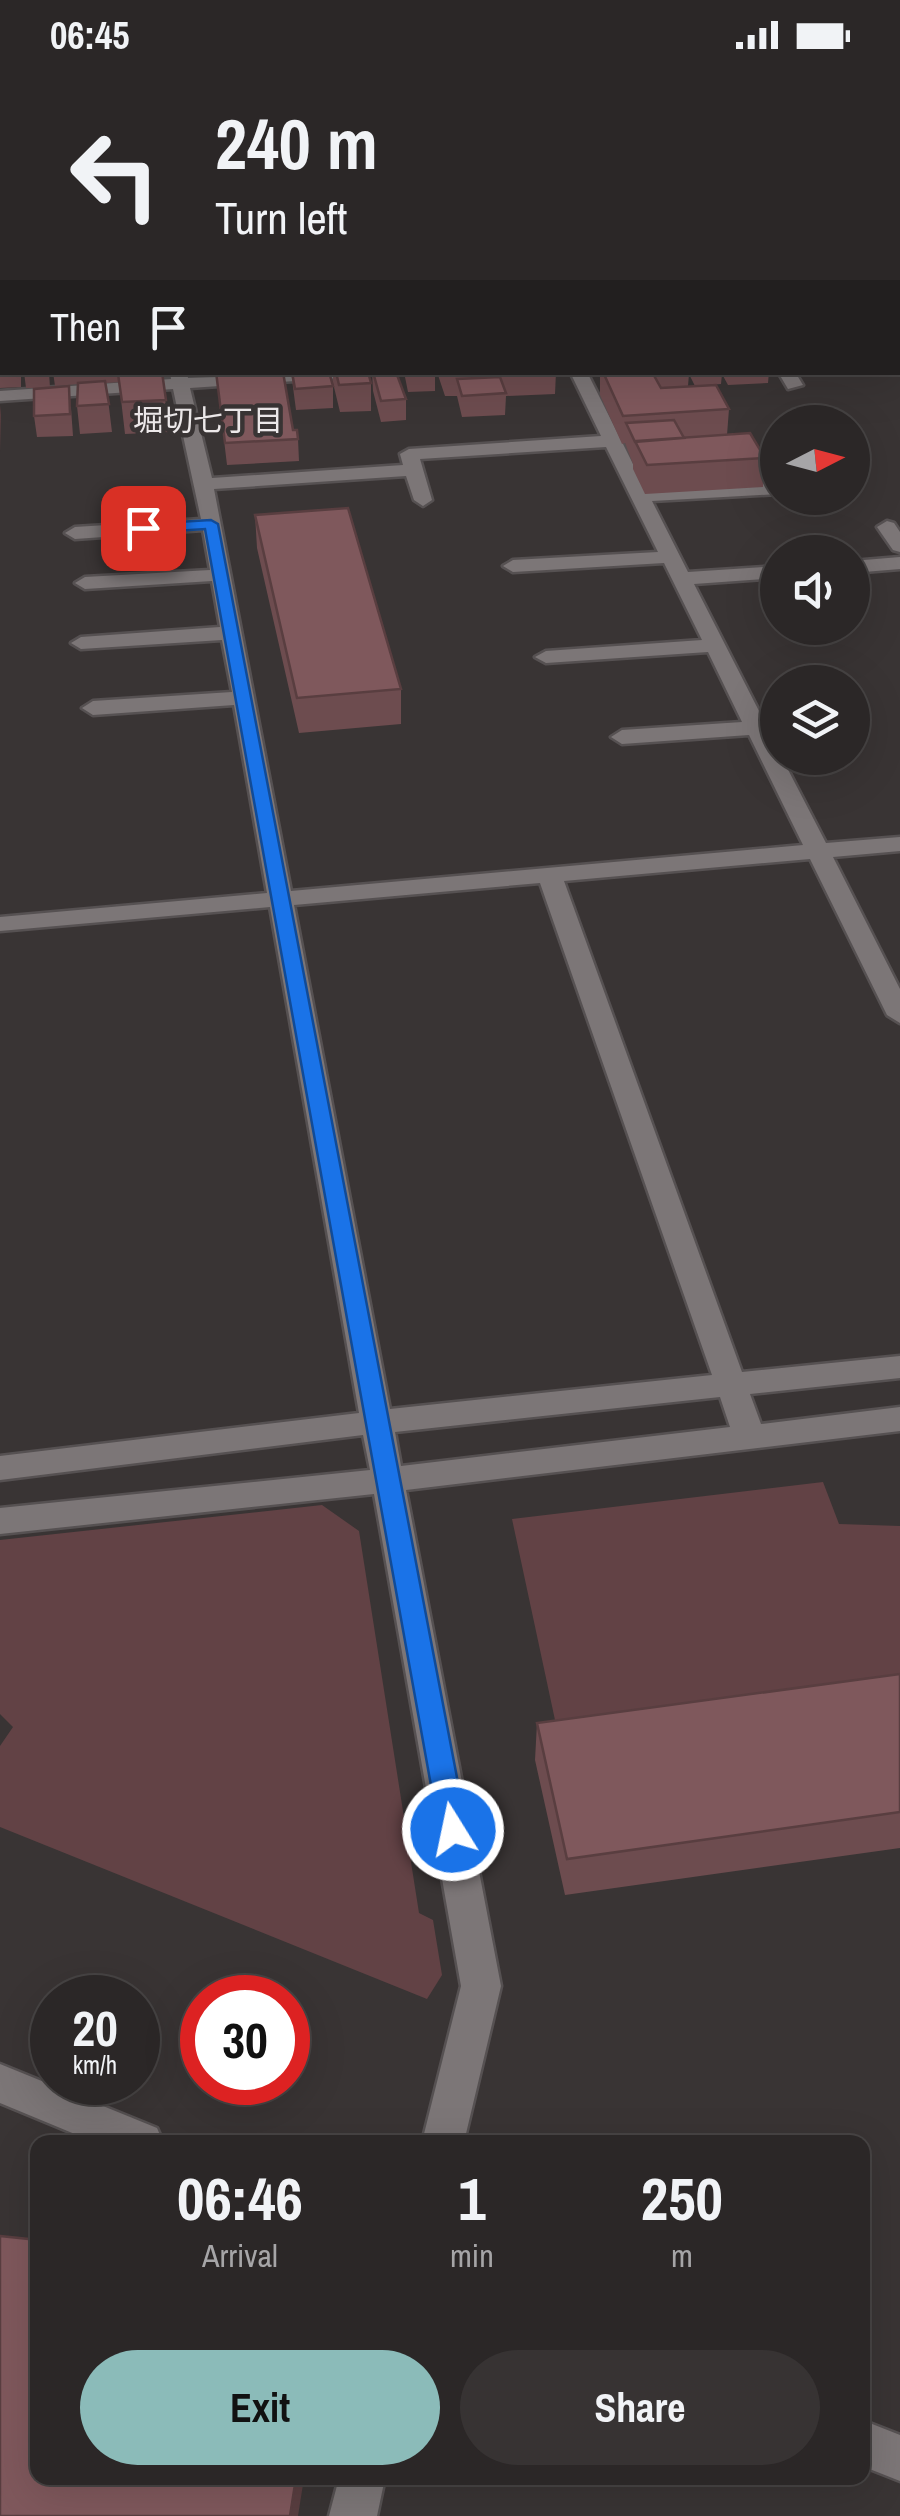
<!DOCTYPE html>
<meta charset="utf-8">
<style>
body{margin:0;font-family:"Archivo Narrow","Noto Sans JP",sans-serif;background:#373333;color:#f1f3f6;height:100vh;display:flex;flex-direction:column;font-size:38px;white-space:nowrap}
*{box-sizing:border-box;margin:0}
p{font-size:32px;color:#a6a5a7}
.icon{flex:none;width:55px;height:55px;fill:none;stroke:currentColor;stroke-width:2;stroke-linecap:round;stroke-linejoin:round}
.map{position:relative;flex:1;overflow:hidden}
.details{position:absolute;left:30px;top:2065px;width:840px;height:350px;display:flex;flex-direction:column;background:#2b2727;border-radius:20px;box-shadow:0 10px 40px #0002,0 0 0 2px #474444}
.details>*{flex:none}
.top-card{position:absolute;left:0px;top:0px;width:900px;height:305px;box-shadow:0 10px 40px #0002,0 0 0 2px #474444;background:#2b2727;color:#f1f3f6;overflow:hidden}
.needle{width:65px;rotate:84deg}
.controls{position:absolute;left:760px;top:335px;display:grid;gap:20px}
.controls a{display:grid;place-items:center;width:110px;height:110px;border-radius:50%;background:#2b2727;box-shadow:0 10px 40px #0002,0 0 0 2px #474444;font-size:50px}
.speed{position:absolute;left:30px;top:1905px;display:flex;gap:20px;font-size:50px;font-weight:700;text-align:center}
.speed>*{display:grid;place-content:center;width:130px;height:130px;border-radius:50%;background:#2b2727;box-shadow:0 10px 40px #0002,0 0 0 2px #474444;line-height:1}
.speed small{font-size:25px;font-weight:400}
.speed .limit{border:15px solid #d22;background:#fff;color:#111}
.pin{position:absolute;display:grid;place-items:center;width:85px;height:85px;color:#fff;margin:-42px;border-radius:20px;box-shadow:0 5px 15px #0006}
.me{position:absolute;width:110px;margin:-55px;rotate:350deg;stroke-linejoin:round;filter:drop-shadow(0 0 8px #0008)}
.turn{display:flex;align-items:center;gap:35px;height:210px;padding:0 50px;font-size:45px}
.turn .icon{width:130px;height:130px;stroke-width:2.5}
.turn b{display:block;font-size:70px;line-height:85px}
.then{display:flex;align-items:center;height:95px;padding:0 50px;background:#0003;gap:20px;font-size:38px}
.eta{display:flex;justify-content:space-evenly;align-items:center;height:170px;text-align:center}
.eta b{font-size:60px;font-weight:700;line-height:70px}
.cta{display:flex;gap:20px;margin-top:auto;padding:20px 50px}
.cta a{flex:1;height:115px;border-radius:60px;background:#8bbbb9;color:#111;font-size:40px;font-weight:700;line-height:115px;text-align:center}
.cta a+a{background:#373333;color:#f1f3f6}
.status{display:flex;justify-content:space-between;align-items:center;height:70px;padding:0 50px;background:#2b2727;direction:ltr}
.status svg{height:28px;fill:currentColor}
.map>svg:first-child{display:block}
.green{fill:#624245}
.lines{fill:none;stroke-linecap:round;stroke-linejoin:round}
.minor-casing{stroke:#565152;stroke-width:5}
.minor{fill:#7c7677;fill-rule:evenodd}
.wall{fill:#6d4c4f}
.shaded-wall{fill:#593e40}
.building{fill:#7f585c;stroke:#593e40;stroke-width:2.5}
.route{fill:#1a73e8;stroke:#114b97;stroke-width:2.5}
.labels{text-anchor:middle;stroke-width:9;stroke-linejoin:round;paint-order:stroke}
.far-neighbourhood-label{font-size:30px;fill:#ede9ea;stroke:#393434}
</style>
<div class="status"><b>06:45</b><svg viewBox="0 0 49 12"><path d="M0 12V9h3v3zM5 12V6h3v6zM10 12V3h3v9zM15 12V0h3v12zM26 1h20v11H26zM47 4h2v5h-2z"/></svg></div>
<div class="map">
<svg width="900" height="2446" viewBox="0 0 900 2446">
<rect width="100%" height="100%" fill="#393434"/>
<!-- green -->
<path class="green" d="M 823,1412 L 839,1454 L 900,1456 L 900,1620 L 558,1664 L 512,1449 Z
M 322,1435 L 359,1461 L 419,1843 L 433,1850 L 442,1905 L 427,1929 L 0,1757 L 0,1676 L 13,1657 L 0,1644 L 0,1470 Z"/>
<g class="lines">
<defs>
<path id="minor" d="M 69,0 L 81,0 L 81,2 L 69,2 Z
M 735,0 L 748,0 L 749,2 L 736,2 Z
M 898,56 L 900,56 L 900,64 L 898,64 Z
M 0,105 L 2,105 L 2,113 L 0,113 Z
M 898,184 L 900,185 L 900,197 L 898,196 Z
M 170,302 L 187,302 L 188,308 L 363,302 L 355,307 L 190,318 L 212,408 L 403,395 L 400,384 L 409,379 L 601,366 L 570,302 L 587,302 L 646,420 L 778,412 L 778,424 L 652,431 L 688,502 L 778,496 L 778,508 L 694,514 L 778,678 L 778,688 L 782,688 L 826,773 L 900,767 L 900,781 L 833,787 L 900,919 L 900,953 L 887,945 L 810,789 L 564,811 L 742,1302 L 900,1286 L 900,1308 L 750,1324 L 761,1354 L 900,1337 L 900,1361 L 406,1420 L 501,1916 L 464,2072 L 422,2072 L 461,1916 L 374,1424 L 0,1464 L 0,1438 L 370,1400 L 363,1365 L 0,1410 L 0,1386 L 359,1343 L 270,837 L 0,861 L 0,847 L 267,823 L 234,635 L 93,645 L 82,638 L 93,631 L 232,622 L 222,570 L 81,579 L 71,573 L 81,567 L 220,557 L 212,511 L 85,519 L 75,513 L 85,507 L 210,500 L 203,460 L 75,469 L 65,463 L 75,457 L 201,449 L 173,319 L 0,331 L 0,321 L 171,309 ZM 606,377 L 658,482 L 513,490 L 503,496 L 513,502 L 664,493 L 702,570 L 546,581 L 535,587 L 546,593 L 708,582 L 742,652 L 622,660 L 611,667 L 622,674 L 749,665 L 803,775 L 291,821 L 214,419 L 406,406 L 414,430 L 423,436 L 432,430 L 420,389 ZM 540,813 L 712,1305 L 390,1339 L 294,835 ZM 720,1327 L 730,1357 L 401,1396 L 395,1362 Z
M 778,302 L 795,302 L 803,315 L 788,319 Z
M 887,451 L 894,453 L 900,462 L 900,482 L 893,480 L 877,457 Z
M 900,487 L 900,499 L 852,503 L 852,491 Z
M 0,1994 L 157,2058 L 163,2072 L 94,2072 L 0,2033 Z
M 862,2350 L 900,2365 L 900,2411 L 862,2396 Z
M 339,2408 L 385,2408 L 377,2446 L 329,2446 Z"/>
</defs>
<!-- minor casing -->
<use href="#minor" class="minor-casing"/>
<!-- minor -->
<use href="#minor" class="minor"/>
</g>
<!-- wall -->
<path class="wall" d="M 431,0 L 533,0 L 533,2 L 431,2 Z
M 752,0 L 813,0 L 816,2 L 754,2 Z
M 898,99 L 900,99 L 900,141 L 898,141 Z
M 898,219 L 900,219 L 900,292 L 898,292 Z
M 0,257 L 2,262 L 2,302 L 21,302 L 21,317 L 0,318 Z
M 24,302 L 49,302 L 50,318 L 26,318 Z
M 53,302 L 162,302 L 169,362 L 125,364 L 119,312 L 106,313 L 112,362 L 80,364 L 77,336 L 78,314 L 55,316 Z
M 211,302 L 283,302 L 293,360 L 298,369 L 299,391 L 227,395 L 216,303 Z
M 291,302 L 329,302 L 333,316 L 333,338 L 296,340 Z
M 333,302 L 368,302 L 371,313 L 371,341 L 340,342 L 333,313 Z
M 372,302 L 406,329 L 406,350 L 381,352 L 373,321 Z
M 404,302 L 435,302 L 435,321 L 408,322 Z
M 437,302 L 485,302 L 485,307 L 494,307 L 492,302 L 556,302 L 555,324 L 506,326 L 505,345 L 462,347 L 457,326 L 445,326 Z
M 599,302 L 769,302 L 768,313 L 728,315 L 722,304 L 721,314 L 695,316 L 689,304 L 688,316 L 729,339 L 727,365 L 765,388 L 763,417 L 645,424 L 633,399 L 633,394 L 625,373 L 622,374 L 600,325 L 600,306 Z
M 71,338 L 73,366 L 37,367 L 34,346 Z
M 255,445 L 401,619 L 401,654 L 299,663 L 257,478 Z
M 900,1604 L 900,1778 L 565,1825 L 535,1690 L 537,1653 Z"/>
<!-- shaded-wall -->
<path class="shaded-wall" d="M 0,335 L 1,345 L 0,382 Z
M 296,2408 L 304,2408 L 298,2446 L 290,2446 Z"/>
<!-- building -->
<path class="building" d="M 432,0 L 517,0 L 519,2 L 433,2 Z
M 814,0 L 816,2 L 772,2 Z
M 898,219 L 900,219 L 900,241 L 898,241 Z
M 898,255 L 900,255 L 900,272 L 898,271 Z
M 0,257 L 2,262 L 2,291 L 0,291 Z
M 146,302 L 162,302 L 166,330 L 122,332 L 118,304 Z
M 216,302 L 283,302 L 293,360 L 297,360 L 298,369 L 225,373 Z
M 292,302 L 329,302 L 333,316 L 295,319 Z
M 336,302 L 368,302 L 371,313 L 339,315 Z
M 373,302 L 396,302 L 406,329 L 381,331 Z
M 603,302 L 652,302 L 661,318 L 716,315 L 729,339 L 623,346 Z
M 500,307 L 506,323 L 462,326 L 457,309 Z
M 105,311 L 109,334 L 77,336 L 78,313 Z
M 69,316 L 70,344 L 34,346 L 34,319 Z
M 674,350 L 684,368 L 635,372 L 626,353 Z
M 750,363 L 765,388 L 647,395 L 635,371 Z
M 348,438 L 401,619 L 297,628 L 255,445 Z
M 900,1604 L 900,1742 L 567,1789 L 537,1653 Z
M 0,2166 L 38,2170 L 38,2408 L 296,2408 L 290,2446 L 0,2446 Z"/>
<!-- route -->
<path class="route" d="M 211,450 L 218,454 L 467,1760 L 463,1769 L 453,1773 L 443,1769 L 439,1760 L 205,459 L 143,463 L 136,458 L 143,454 Z"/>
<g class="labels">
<!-- far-neighbourhood labels -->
<g class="far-neighbourhood-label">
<text x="208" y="361">堀切七丁目</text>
</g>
</g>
</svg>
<div class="controls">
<a><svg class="needle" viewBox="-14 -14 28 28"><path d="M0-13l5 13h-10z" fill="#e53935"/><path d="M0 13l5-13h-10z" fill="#a6a5a7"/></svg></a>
<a><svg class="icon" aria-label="sound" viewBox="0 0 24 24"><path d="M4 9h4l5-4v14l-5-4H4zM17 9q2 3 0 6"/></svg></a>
<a><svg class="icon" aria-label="layers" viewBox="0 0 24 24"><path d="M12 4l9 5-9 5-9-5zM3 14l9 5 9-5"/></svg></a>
</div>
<div class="speed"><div>20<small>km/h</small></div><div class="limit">30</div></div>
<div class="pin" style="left:143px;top:458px;background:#d93025"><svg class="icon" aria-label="arrive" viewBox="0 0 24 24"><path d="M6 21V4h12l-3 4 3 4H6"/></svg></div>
<svg class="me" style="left:453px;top:1760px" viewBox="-20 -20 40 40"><circle r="17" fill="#1a73e8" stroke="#fff" stroke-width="3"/><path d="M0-11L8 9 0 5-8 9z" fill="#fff"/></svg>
<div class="top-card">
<div class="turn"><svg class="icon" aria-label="left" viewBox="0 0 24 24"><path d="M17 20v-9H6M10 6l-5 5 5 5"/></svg><div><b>240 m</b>Turn left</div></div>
<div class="then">Then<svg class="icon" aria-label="arrive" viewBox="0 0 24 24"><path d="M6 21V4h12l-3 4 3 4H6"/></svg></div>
</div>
<section class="details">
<div class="eta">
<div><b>06:46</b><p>Arrival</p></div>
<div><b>1</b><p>min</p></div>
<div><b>250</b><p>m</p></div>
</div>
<div class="cta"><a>Exit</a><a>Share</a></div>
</section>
</div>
